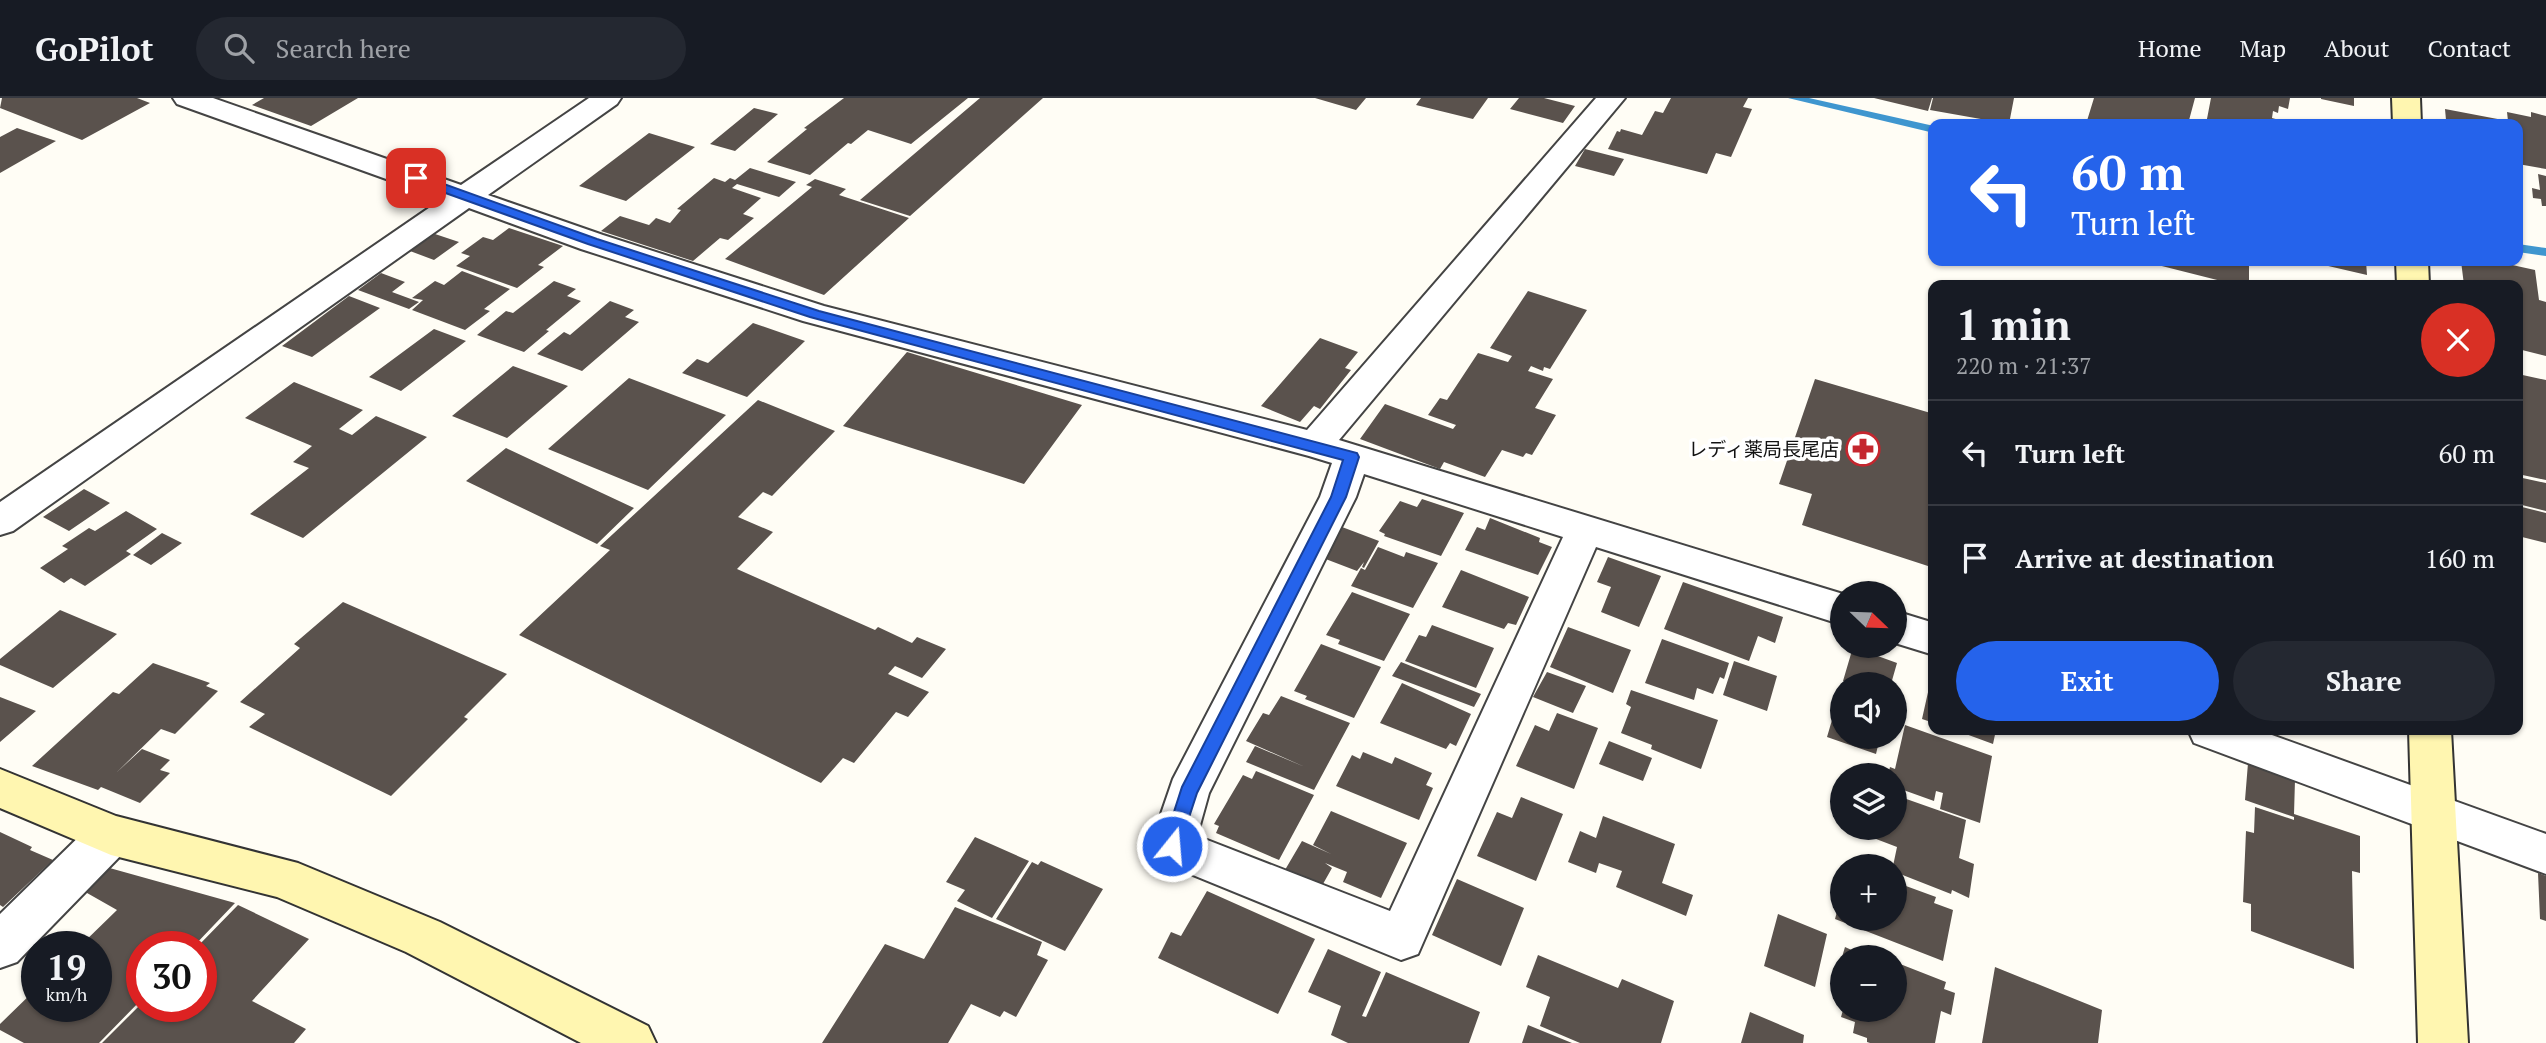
<!DOCTYPE html>
<meta charset="utf-8">
<style>
body{margin:0;font-family:"PT Serif","Noto Sans JP",serif;background:#242831;color:#f1f3f6;height:100vh;display:flex;flex-direction:column;font-size:26px;white-space:nowrap}
*{box-sizing:border-box;margin:0}
p{font-size:23px;color:#9ea1a6}
.icon{flex:none;width:38px;height:38px;fill:none;stroke:currentColor;stroke-width:2;stroke-linecap:round;stroke-linejoin:round}
.map{position:relative;flex:1;overflow:hidden}
.side{position:absolute;left:1928px;top:182px;width:595px;height:455px;display:flex;flex-direction:column;background:#171b24;border-radius:14px;box-shadow:0 2px 5px #0004}
.side>*{flex:none}
.guide{position:absolute;left:1928px;top:21px;width:595px;height:147px;border-radius:14px;box-shadow:0 2px 5px #0004;background:#2563eb;color:#fff;overflow:hidden}
.needle{width:46px;rotate:113deg}
.tools{position:absolute;left:1830px;top:483px;display:grid;gap:14px}
.tools a{display:grid;place-items:center;width:77px;height:77px;border-radius:50%;background:#171b24;box-shadow:0 2px 5px #0004;font-size:35px}
.speed{position:absolute;left:21px;top:833px;display:flex;gap:14px;font-size:35px;font-weight:700;text-align:center}
.speed>*{display:grid;place-content:center;width:91px;height:91px;border-radius:50%;background:#171b24;box-shadow:0 2px 5px #0004;line-height:1}
.speed small{font-size:18px;font-weight:400}
.speed .limit{border:10px solid #d22;background:#fff;color:#111}
.pin{position:absolute;display:grid;place-items:center;width:60px;height:60px;color:#fff;margin:-30px;border-radius:14px;box-shadow:0 4px 10px #0006}
.me{position:absolute;width:77px;margin:-38px;rotate:17deg;stroke-linejoin:round;filter:drop-shadow(0 0 5px #0008)}
.turn{display:flex;align-items:center;gap:24px;height:147px;padding:0 28px;font-size:32px}
.turn .icon{width:91px;height:91px;stroke-width:2.5}
.turn b{display:block;font-size:49px;line-height:60px}
.round{display:grid;place-items:center;flex:none;width:74px;height:74px;border-radius:37px;background:#242831}
.summary{display:flex;align-items:center;justify-content:space-between;height:119px;padding:0 28px}
h1{font-size:42px;font-weight:700;line-height:52px}
.cta{display:flex;gap:14px;margin-top:auto;padding:14px 28px}
.cta a{flex:1;height:80px;border-radius:42px;background:#2563eb;color:#fff;font-size:28px;font-weight:700;line-height:80px;text-align:center}
.cta a+a{background:#242831;color:#f1f3f6}
ul{padding:0;list-style:none}
li{display:flex;align-items:center;gap:21px;height:105px;padding:0 28px;border-top:2px solid #363941}
li div{flex:1}
li b{display:block;font-size:26px}
li em{font-style:normal}
header{display:flex;align-items:center;gap:42px;box-sizing:border-box;height:98px;padding:0 35px;background:#171b24;border-bottom:2px solid #363941}
header strong{font-size:33px}
nav{display:flex;gap:38px;margin-inline-start:auto;font-size:24px}
.search{width:490px;height:63px;background:#242831;display:flex;align-items:center;gap:18px;box-sizing:border-box;padding:0 24px;border-radius:38px;color:#9ea1a6;font-size:26px}
.map>svg:first-child{display:block}
.lines{fill:none;stroke-linecap:round;stroke-linejoin:round}
.stream{fill:#3f96cf;fill-rule:evenodd}
.building{fill:#5a524d}
.street-casing{stroke:#444;stroke-width:4}
.secondary-casing{stroke:#333;stroke-width:4}
.street{fill:#fff;fill-rule:evenodd}
.secondary{fill:#fff6b0;fill-rule:evenodd}
.route{fill:#2563eb;stroke:#184099;stroke-width:2}
.labels{text-anchor:middle;stroke-width:7;stroke-linejoin:round;paint-order:stroke}
.poi-label{font-size:19px;fill:#111;stroke:#fff;text-anchor:end}
</style>
<header>
<strong>GoPilot</strong>
<div class="search"><svg class="icon" aria-label="search" viewBox="0 0 24 24"><circle cx="10" cy="10" r="6"/><path d="M15 15l6 6"/></svg>Search here</div>
<nav><a>Home</a><a>Map</a><a>About</a><a>Contact</a></nav>
</header>
<div class="map">
<svg width="2546" height="945" viewBox="0 0 2546 945">
<rect width="100%" height="100%" fill="#fffdf5"/>
<g class="lines">
<!-- stream -->
<path class="stream" d="M 1788,0 L 1809,0 L 1934,28 L 1934,35 Z
M 2518,146 L 2546,150 L 2546,158 L 2518,154 Z"/>
</g>
<!-- building -->
<path class="building" d="M 2,0 L 137,0 L 150,5 L 82,42 L 0,10 Z
M 264,0 L 358,0 L 311,28 L 252,7 Z
M 844,0 L 968,0 L 911,46 L 868,32 L 851,46 L 848,45 L 810,77 L 767,64 L 807,31 L 804,30 Z
M 980,0 L 1043,0 L 910,118 L 860,102 Z
M 1315,0 L 1366,0 L 1356,12 Z
M 1421,0 L 1488,0 L 1473,21 L 1416,7 Z
M 1519,0 L 1544,0 L 1575,8 L 1563,25 L 1510,11 Z
M 1671,0 L 1748,0 L 1743,9 L 1752,11 L 1731,59 L 1716,55 L 1707,76 L 1608,51 L 1617,33 L 1620,34 L 1621,31 L 1642,37 L 1655,13 L 1663,15 Z
M 1874,0 L 1932,0 L 1928,13 Z
M 1933,0 L 2014,0 L 2009,26 L 1930,12 Z
M 2094,0 L 2195,0 L 2188,26 L 2086,26 Z
M 2211,0 L 2290,0 L 2288,11 L 2279,8 L 2278,15 L 2273,13 L 2272,20 L 2293,26 L 2206,26 Z
M 2321,0 L 2354,0 L 2354,8 L 2321,1 Z
M 754,10 L 778,16 L 735,53 L 710,46 Z
M 2445,11 L 2508,23 L 2507,14 L 2531,19 L 2531,14 L 2546,18 L 2546,71 L 2518,66 L 2518,26 L 2453,26 L 2446,22 Z
M 17,30 L 56,43 L 0,75 L 0,39 Z
M 649,35 L 695,49 L 626,103 L 579,88 Z
M 1585,51 L 1624,61 L 1614,78 L 1575,68 Z
M 750,70 L 796,84 L 779,99 L 737,86 L 732,90 L 761,100 L 743,116 L 754,120 L 728,142 L 720,140 L 693,163 L 601,133 L 620,118 L 649,127 L 656,120 L 670,125 L 681,112 L 677,111 L 714,80 L 725,84 L 730,80 L 735,82 Z
M 2538,76 L 2546,78 L 2546,108 L 2542,108 L 2541,101 L 2533,100 L 2532,90 L 2540,92 Z
M 815,81 L 846,91 L 839,97 L 909,120 L 824,197 L 725,161 L 812,89 L 806,87 Z
M 509,130 L 563,148 L 538,167 L 544,169 L 517,190 L 456,168 L 470,158 L 461,155 L 483,139 L 493,142 Z
M 435,136 L 459,144 L 434,162 L 410,153 Z
M 2142,163 L 2249,163 L 2249,187 L 2237,187 Z
M 2311,163 L 2366,163 L 2367,177 L 2311,164 Z
M 2461,163 L 2484,165 L 2484,163 L 2494,163 L 2535,172 L 2539,202 L 2546,204 L 2546,258 L 2518,251 L 2518,187 L 2464,187 Z
M 462,173 L 510,191 L 484,211 L 490,213 L 465,232 L 412,212 L 423,202 L 412,200 L 435,183 L 444,187 Z
M 381,175 L 405,184 L 392,194 L 419,204 L 409,211 L 358,192 Z
M 554,183 L 576,191 L 567,198 L 581,203 L 546,232 L 549,233 L 524,254 L 477,237 L 506,213 L 513,215 Z
M 1528,193 L 1587,212 L 1550,271 L 1544,269 L 1543,273 L 1531,268 L 1528,273 L 1553,281 L 1535,310 L 1556,317 L 1532,357 L 1526,355 L 1523,359 L 1502,352 L 1485,379 L 1444,364 L 1440,371 L 1360,341 L 1385,306 L 1453,331 L 1456,327 L 1428,317 L 1440,300 L 1447,302 L 1478,255 L 1508,264 L 1512,258 L 1490,250 Z
M 349,198 L 380,210 L 312,259 L 282,248 Z
M 610,203 L 634,212 L 625,219 L 639,224 L 582,273 L 537,256 L 564,234 L 570,237 Z
M 753,225 L 805,243 L 747,299 L 682,275 L 697,261 L 708,265 Z
M 434,231 L 466,243 L 401,293 L 369,279 Z
M 1320,240 L 1358,254 L 1345,270 L 1351,272 L 1320,311 L 1314,308 L 1300,324 L 1261,308 Z
M 907,254 L 1082,307 L 1024,386 L 843,328 Z
M 513,268 L 568,288 L 507,340 L 452,318 Z
M 2518,276 L 2546,282 L 2546,382 L 2518,376 Z
M 629,280 L 726,317 L 648,392 L 548,351 Z
M 1815,281 L 1934,316 L 1934,483 L 1928,481 L 1931,469 L 1802,427 L 1812,396 L 1779,386 Z
M 294,284 L 363,312 L 339,331 L 352,337 L 376,318 L 427,339 L 303,440 L 250,416 L 309,370 L 293,364 L 312,348 L 245,320 Z
M 758,302 L 835,333 L 772,398 L 763,394 L 738,419 L 773,434 L 737,471 L 875,532 L 878,529 L 912,545 L 917,539 L 946,551 L 922,580 L 895,568 L 888,576 L 929,594 L 908,619 L 896,614 L 854,665 L 843,660 L 821,685 L 519,537 L 610,452 L 600,448 Z
M 506,350 L 634,410 L 597,446 L 466,383 Z
M 2518,379 L 2546,385 L 2546,413 L 2518,406 Z
M 84,391 L 110,405 L 69,433 L 43,419 Z
M 1422,401 L 1464,415 L 1441,458 L 1384,438 L 1385,436 L 1379,433 L 1400,403 L 1417,409 Z
M 2518,408 L 2546,415 L 2546,445 L 2518,438 Z
M 126,413 L 157,431 L 126,453 L 131,456 L 85,488 L 71,480 L 64,485 L 40,470 L 68,451 L 62,448 L 89,430 L 95,433 Z
M 1490,420 L 1540,440 L 1539,444 L 1552,449 L 1538,477 L 1465,452 L 1477,429 L 1485,432 Z
M 1342,429 L 1379,443 L 1364,470 L 1362,469 L 1364,464 L 1357,473 L 1323,460 Z
M 162,435 L 182,445 L 151,467 L 133,457 Z
M 1378,449 L 1404,459 L 1406,454 L 1438,465 L 1413,510 L 1351,488 L 1361,470 L 1365,472 Z
M 1608,459 L 1661,478 L 1639,529 L 1601,514 L 1611,489 L 1597,484 Z
M 1461,472 L 1529,499 L 1516,527 L 1508,525 L 1504,531 L 1442,509 Z
M 1683,484 L 1783,519 L 1775,545 L 1758,538 L 1749,563 L 1664,531 Z
M 1352,494 L 1410,516 L 1384,563 L 1338,546 L 1340,542 L 1326,537 Z
M 343,504 L 507,576 L 464,619 L 468,621 L 391,698 L 249,629 L 265,616 L 240,604 L 300,550 L 294,546 Z
M 60,512 L 117,536 L 53,590 L 0,567 L 0,561 Z
M 1432,527 L 1494,550 L 1476,590 L 1405,563 L 1419,537 L 1426,539 Z
M 1568,529 L 1631,552 L 1613,595 L 1550,569 Z
M 1662,541 L 1729,565 L 1724,581 L 1720,579 L 1713,596 L 1697,590 L 1694,602 L 1645,585 Z
M 1321,546 L 1381,569 L 1354,620 L 1305,601 L 1307,598 L 1294,593 Z
M 1853,549 L 1897,565 L 1891,586 L 1854,586 L 1843,583 Z
M 1734,563 L 1777,578 L 1767,613 L 1723,597 Z
M 1401,564 L 1481,596 L 1474,609 L 1392,578 Z
M 153,565 L 210,585 L 206,588 L 218,593 L 175,636 L 161,631 L 116,675 L 142,651 L 170,662 L 160,672 L 170,675 L 140,705 L 101,689 L 98,692 L 32,668 L 113,594 L 119,596 Z
M 1933,572 L 1934,572 L 1934,625 L 1922,621 Z
M 1547,574 L 1586,588 L 1573,615 L 1533,599 Z
M 1402,585 L 1471,616 L 1456,648 L 1450,645 L 1446,651 L 1380,625 Z
M 1631,592 L 1718,622 L 1701,671 L 1651,651 L 1652,647 L 1621,635 L 1631,609 L 1626,606 Z
M 1281,598 L 1350,625 L 1314,692 L 1246,664 L 1255,648 L 1305,669 L 1246,643 L 1263,615 L 1269,617 Z
M 0,599 L 36,613 L 0,644 Z
M 1837,605 L 1843,607 L 1843,639 L 1880,639 L 1876,656 L 1827,639 Z
M 1557,615 L 1598,630 L 1574,691 L 1516,668 L 1535,627 L 1549,633 Z
M 1905,627 L 1992,658 L 1980,725 L 1940,711 L 1943,695 L 1936,693 L 1934,703 L 1895,689 L 1895,677 L 1888,677 L 1890,669 L 1895,671 Z
M 1955,632 L 1996,632 L 1993,646 Z
M 1609,643 L 1652,660 L 1643,683 L 1599,666 Z
M 1363,654 L 1392,666 L 1395,659 L 1432,675 L 1426,687 L 1433,690 L 1419,722 L 1336,688 L 1352,657 L 1360,661 Z
M 2248,665 L 2295,682 L 2294,716 L 2360,738 L 2360,775 L 2352,773 L 2354,871 L 2251,833 L 2251,806 L 2243,804 L 2246,733 L 2254,735 L 2255,709 L 2294,722 L 2294,719 L 2245,702 Z
M 1256,673 L 1314,697 L 1279,762 L 1216,735 L 1219,728 L 1214,726 L 1243,677 L 1252,681 Z
M 1895,697 L 1966,722 L 1959,760 L 1974,766 L 1969,800 L 1952,792 L 1951,796 L 1895,774 L 1893,768 L 1897,749 L 1863,736 L 1864,730 L 1895,730 Z
M 1521,699 L 1563,716 L 1536,783 L 1477,758 L 1497,714 L 1512,720 Z
M 1331,713 L 1407,745 L 1381,800 L 1343,784 L 1347,774 L 1325,765 L 1332,770 L 1319,793 L 1282,777 L 1302,743 L 1331,756 L 1313,747 Z
M 1603,718 L 1675,746 L 1662,785 L 1693,797 L 1686,818 L 1616,789 L 1622,773 L 1599,765 L 1596,775 L 1568,764 L 1580,733 L 1596,740 Z
M 0,734 L 32,749 L 30,752 L 53,762 L 3,809 L 0,807 Z
M 975,739 L 1029,763 L 992,820 L 957,803 L 965,792 L 946,784 Z
M 1041,763 L 1103,791 L 1065,853 L 996,821 L 1032,764 L 1038,767 Z
M 106,769 L 235,805 L 193,849 L 142,849 L 142,901 L 99,945 L 24,945 L 0,932 L 0,926 L 37,890 L 37,908 L 96,908 L 96,849 L 79,849 L 117,812 L 80,791 Z
M 2538,775 L 2546,778 L 2546,823 L 2540,821 Z
M 1457,781 L 1524,810 L 1501,868 L 1432,837 Z
M 1895,784 L 1936,799 L 1934,805 L 1953,812 L 1943,863 L 1835,821 L 1842,795 L 1843,821 L 1895,821 Z
M 1207,793 L 1315,841 L 1278,916 L 1158,860 L 1171,834 L 1181,838 Z
M 238,807 L 309,841 L 252,903 L 306,931 L 294,945 L 102,945 L 142,905 L 142,908 L 201,908 L 201,849 L 197,849 Z
M 955,809 L 1042,844 L 1037,857 L 1048,862 L 1016,919 L 1004,913 L 1000,919 L 971,906 L 948,945 L 822,945 L 885,846 L 924,861 Z
M 1778,816 L 1827,836 L 1815,889 L 1764,868 Z
M 1845,849 L 1867,859 L 1869,854 L 1882,859 L 1842,859 Z
M 1328,851 L 1381,874 L 1362,918 L 1366,919 L 1386,874 L 1480,914 L 1469,945 L 1348,945 L 1331,937 L 1341,908 L 1308,894 Z
M 1538,857 L 1618,890 L 1622,881 L 1674,903 L 1661,945 L 1580,945 L 1540,928 L 1550,899 L 1526,889 Z
M 1895,864 L 1946,884 L 1944,891 L 1955,895 L 1951,917 L 1941,913 L 1935,945 L 1870,945 L 1867,944 L 1867,940 L 1853,935 L 1855,924 L 1841,919 L 1843,912 L 1895,912 Z
M 1995,869 L 2102,912 L 2098,945 L 1982,945 Z
M 1750,914 L 1804,937 L 1803,945 L 1741,945 Z
M 1528,927 L 1572,945 L 1522,945 Z"/>
<g class="lines">
<defs>
<path id="street" d="M 173,0 L 213,0 L 461,87 L 589,0 L 621,0 L 617,6 L 488,97 L 603,137 L 824,208 L 1307,332 L 1596,0 L 1625,0 L 1339,342 L 1843,496 L 1843,527 L 1596,449 L 1418,856 L 1401,862 L 1156,762 L 1150,748 L 1173,681 L 1320,399 L 1332,365 L 1309,358 L 803,223 L 581,151 L 469,110 L 13,433 L 0,437 L 0,404 L 442,101 L 177,6 ZM 1364,376 L 1563,439 L 1390,813 L 1197,738 L 1209,695 L 1356,399 Z
M 1895,513 L 1934,525 L 1934,557 L 1895,545 Z
M 2188,632 L 2258,632 L 2546,736 L 2546,776 L 2194,645 Z
M 111,717 L 127,723 L 133,737 L 127,751 L 17,864 L 0,870 L 0,816 L 95,723 Z"/>
<path id="secondary" d="M 2392,0 L 2420,0 L 2421,26 L 2393,26 Z
M 2396,163 L 2428,163 L 2429,187 L 2397,187 Z
M 2409,632 L 2451,632 L 2468,945 L 2418,945 Z
M 0,671 L 116,718 L 298,765 L 440,824 L 648,928 L 656,945 L 581,945 L 406,854 L 277,799 L 111,757 L 0,710 Z"/>
</defs>
<!-- street casing -->
<use href="#street" class="street-casing"/>
<!-- secondary casing -->
<use href="#secondary" class="secondary-casing"/>
<!-- street -->
<use href="#street" class="street"/>
<!-- secondary -->
<use href="#secondary" class="secondary"/>
</g>
<!-- route -->
<path class="route" d="M 416,76 L 597,141 L 819,213 L 1357,355 L 1359,359 L 1346,399 L 1197,695 L 1178,753 L 1172,756 L 1165,753 L 1163,748 L 1182,689 L 1331,399 L 1343,362 L 810,219 L 588,146 L 412,83 L 412,78 Z"/>
<!-- icons -->
<defs>
<symbol id="pharmacy-ring" viewBox="-11 -11 22 22"><circle r="9.5" fill="#fff" stroke="#c4262e" stroke-width="1.5"/><path d="M-2-6h4v4h4v4h-4v4h-4v-4h-4v-4h4Z" fill="#c4262e"/></symbol>
</defs>
<g fill-rule="evenodd">
<use href="#pharmacy-ring" x="1844" y="332" width="38" height="38"/>
</g>
<g class="labels">
<!-- poi labels -->
<g class="poi-label">
<text x="1839" y="358">レディ薬局長尾店</text>
</g>
</g>
</svg>
<div class="tools">
<a><svg class="needle" viewBox="-14 -14 28 28"><path d="M0-13l5 13h-10z" fill="#e53935"/><path d="M0 13l5-13h-10z" fill="#9ea1a6"/></svg></a>
<a><svg class="icon" aria-label="sound" viewBox="0 0 24 24"><path d="M4 9h4l5-4v14l-5-4H4zM17 9q2 3 0 6"/></svg></a>
<a><svg class="icon" aria-label="layers" viewBox="0 0 24 24"><path d="M12 4l9 5-9 5-9-5zM3 14l9 5 9-5"/></svg></a>
<a>+</a>
<a>−</a>
</div>
<div class="speed"><div>19<small>km/h</small></div><div class="limit">30</div></div>
<div class="pin" style="left:416px;top:80px;background:#d93025"><svg class="icon" aria-label="arrive" viewBox="0 0 24 24"><path d="M6 21V4h12l-3 4 3 4H6"/></svg></div>
<svg class="me" style="left:1172px;top:748px" viewBox="-20 -20 40 40"><circle r="17" fill="#2563eb" stroke="#fff" stroke-width="3"/><path d="M0-11L8 9 0 5-8 9z" fill="#fff"/></svg>
<div class="guide">
<div class="turn"><svg class="icon" aria-label="left" viewBox="0 0 24 24"><path d="M17 20v-9H6M10 6l-5 5 5 5"/></svg><div><b>60 m</b>Turn left</div></div>
</div>
<section class="side">
<div class="summary"><div><h1>1 min</h1><p>220 m · 21:37</p></div><a class="round" style="background:#d93025;color:#fff"><svg class="icon" aria-label="close" viewBox="0 0 24 24"><path d="M6 6l12 12M18 6L6 18"/></svg></a></div>
<ul>
<li><svg class="icon" aria-label="left" viewBox="0 0 24 24"><path d="M17 20v-9H6M10 6l-5 5 5 5"/></svg><div><b>Turn left</b></div><em>60 m</em></li>
<li><svg class="icon" aria-label="arrive" viewBox="0 0 24 24"><path d="M6 21V4h12l-3 4 3 4H6"/></svg><div><b>Arrive at destination</b></div><em>160 m</em></li>
</ul>
<div class="cta"><a>Exit</a><a>Share</a></div>
</section>
</div>
